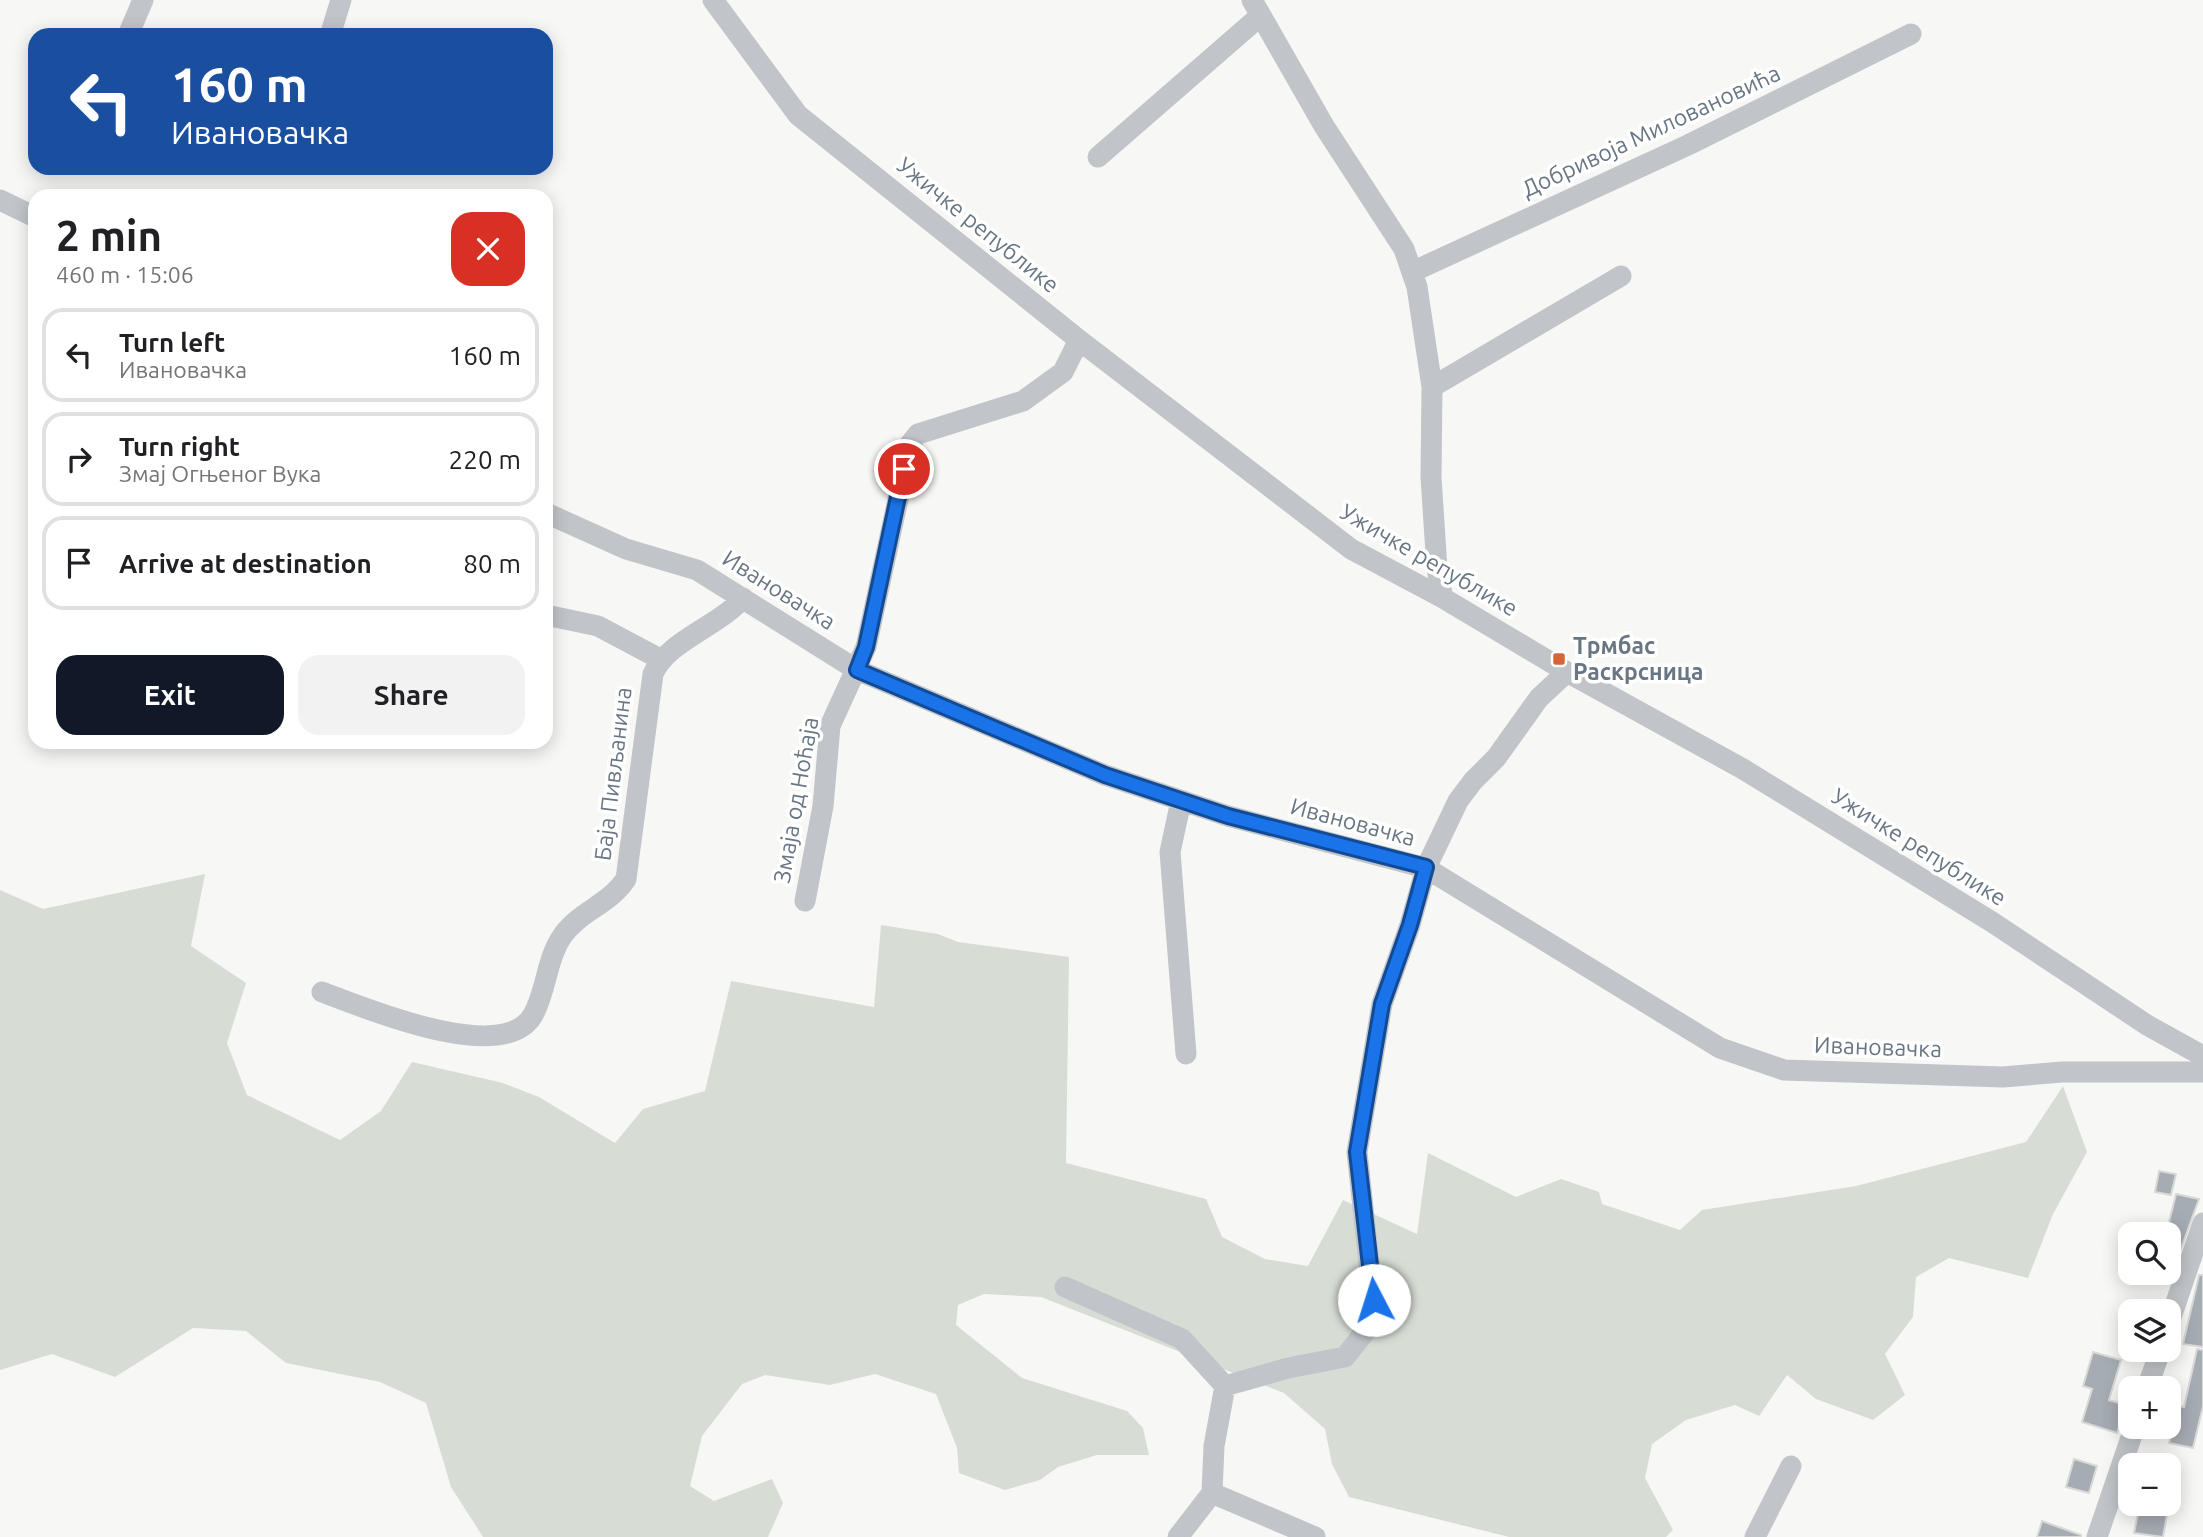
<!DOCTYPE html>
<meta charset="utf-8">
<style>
body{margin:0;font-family:Ubuntu,sans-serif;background:#f2f2f2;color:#202124;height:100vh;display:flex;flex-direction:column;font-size:26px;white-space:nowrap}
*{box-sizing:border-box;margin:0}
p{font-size:23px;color:#757577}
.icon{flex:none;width:38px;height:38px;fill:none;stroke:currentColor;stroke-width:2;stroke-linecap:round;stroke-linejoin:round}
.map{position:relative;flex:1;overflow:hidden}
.drawer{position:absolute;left:28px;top:189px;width:525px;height:560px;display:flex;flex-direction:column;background:#fff;border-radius:21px;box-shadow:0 4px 18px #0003}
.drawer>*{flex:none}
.hud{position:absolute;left:28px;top:28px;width:525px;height:147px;border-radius:21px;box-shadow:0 4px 18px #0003;background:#1a4fa0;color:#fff;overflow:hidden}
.buttons{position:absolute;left:2118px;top:1222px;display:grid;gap:14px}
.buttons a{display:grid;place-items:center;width:63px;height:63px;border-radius:14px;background:#fff;box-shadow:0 4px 18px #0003;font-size:35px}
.pin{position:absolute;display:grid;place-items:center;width:60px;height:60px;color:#fff;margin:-30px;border:4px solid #fff;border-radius:50%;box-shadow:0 2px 7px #0007}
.me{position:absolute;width:77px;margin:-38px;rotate:355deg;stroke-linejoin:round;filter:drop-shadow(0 0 5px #0008)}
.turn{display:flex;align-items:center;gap:24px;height:147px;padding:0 28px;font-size:32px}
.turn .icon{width:91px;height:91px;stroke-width:2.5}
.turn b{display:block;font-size:49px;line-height:60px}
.round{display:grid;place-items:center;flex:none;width:74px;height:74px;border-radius:21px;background:#f2f2f2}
.head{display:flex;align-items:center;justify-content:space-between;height:119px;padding:0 28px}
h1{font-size:42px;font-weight:700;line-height:52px}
.action{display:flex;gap:14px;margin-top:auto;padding:14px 28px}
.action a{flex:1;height:80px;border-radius:21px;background:#111827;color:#fff;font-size:28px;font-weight:700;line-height:80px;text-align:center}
.action a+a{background:#f2f2f2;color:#202124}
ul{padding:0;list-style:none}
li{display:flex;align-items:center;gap:21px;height:94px;margin:0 14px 10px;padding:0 14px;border:4px solid #e0e0e0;border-radius:21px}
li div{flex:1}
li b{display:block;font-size:26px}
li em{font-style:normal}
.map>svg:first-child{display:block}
.green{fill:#d7dcd5}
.building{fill:#a5acb2;stroke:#d9d9d8;stroke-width:2}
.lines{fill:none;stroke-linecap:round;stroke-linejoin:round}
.minor{stroke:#c1c4c8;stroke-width:21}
.route-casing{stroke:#114b97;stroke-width:18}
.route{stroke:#1a73e8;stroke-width:12}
.poi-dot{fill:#d46539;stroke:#fff;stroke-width:2.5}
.labels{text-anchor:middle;stroke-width:7;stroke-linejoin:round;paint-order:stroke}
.street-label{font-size:23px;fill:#697683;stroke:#fff}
.poi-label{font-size:23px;font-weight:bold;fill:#697683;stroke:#fff;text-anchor:start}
</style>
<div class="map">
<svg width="2203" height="1537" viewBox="0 0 2203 1537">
<rect width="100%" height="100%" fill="#f7f8f5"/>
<!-- green -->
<path class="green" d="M 205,874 L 191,946 L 246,983 L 227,1043 L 247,1095 L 340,1140 L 381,1111 L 412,1062 L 503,1083 L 539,1097 L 615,1143 L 643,1109 L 705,1091 L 731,981 L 874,1007 L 881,925 L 938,934 L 958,942 L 1069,957 L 1066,1163 L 1206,1199 L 1222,1237 L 1265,1259 L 1308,1266 L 1343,1200 L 1417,1234 L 1428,1153 L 1516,1197 L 1561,1179 L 1599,1192 L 1602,1204 L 1680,1230 L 1702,1210 L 1856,1186 L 2026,1142 L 2063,1086 L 2087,1152 L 2053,1214 L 2028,1278 L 1949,1258 L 1916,1277 L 1913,1317 L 1885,1354 L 1905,1395 L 1873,1420 L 1816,1399 L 1787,1375 L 1759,1416 L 1735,1405 L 1686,1420 L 1652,1444 L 1645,1478 L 1673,1530 L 1666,1537 L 1509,1537 L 1349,1497 L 1332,1464 L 1325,1429 L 1284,1393 L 1041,1297 L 984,1294 L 958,1305 L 956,1325 L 1022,1378 L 1127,1411 L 1143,1428 L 1149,1455 L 1097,1455 L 1058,1467 L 1040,1480 L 1005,1490 L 959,1473 L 957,1448 L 936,1394 L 875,1374 L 830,1385 L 765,1375 L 742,1384 L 702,1436 L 690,1486 L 714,1501 L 772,1479 L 783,1503 L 768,1537 L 483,1537 L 451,1487 L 426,1403 L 380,1382 L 286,1363 L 246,1331 L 193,1328 L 115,1377 L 52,1354 L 0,1370 L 0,890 L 43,909 Z"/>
<!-- building -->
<path class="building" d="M 2159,1171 L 2176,1174 L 2171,1195 L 2155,1192 Z
M 2176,1194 L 2199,1199 L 2168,1284 L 2168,1226 Z
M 2199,1275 L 2203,1275 L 2203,1347 L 2183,1344 Z
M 2197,1349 L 2203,1350 L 2203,1406 L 2193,1448 L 2169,1443 L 2178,1406 L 2184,1407 Z
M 2093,1352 L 2121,1360 L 2109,1400 L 2126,1405 L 2117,1433 L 2082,1422 L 2092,1389 L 2083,1386 Z
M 2074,1459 L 2097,1466 L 2089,1493 L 2066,1487 Z
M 2140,1503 L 2169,1503 L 2163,1537 L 2134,1533 Z
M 2042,1521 L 2081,1535 L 2081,1537 L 2037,1537 Z"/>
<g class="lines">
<!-- minor -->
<path class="minor" d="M 713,0 L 798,115 L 1079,340 L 1351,549 L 1443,598 L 1567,672 L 1743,769 L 1992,922 L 2147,1025 L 2203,1056
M 1252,0 L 1324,126 L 1404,249 L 1417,287 L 1432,387 L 1431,477 L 1437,569 L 1443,598
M 332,29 L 341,0
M 128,35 L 143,0
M 1098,157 L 1259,17
M 0,200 L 35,217
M 1412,272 L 1688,145 L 1911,34
M 1432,387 L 1621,276
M 546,513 L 626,549 L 697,570 L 857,670 L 1105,775 L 1228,816 L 1426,868 L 1720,1048 L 1784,1070 L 2003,1077 L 2062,1072 L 2203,1072
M 546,615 L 598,626 L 660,659
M 1181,801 L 1170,852 L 1186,1054
M 805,901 L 823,806 L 830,726 L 866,647 L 910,444 L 918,434 L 1023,401 L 1063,372 L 1079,340
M 322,992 C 363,1007 503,1067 533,1015 C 547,990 546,959 563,935 C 580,911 610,904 626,879 L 653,674 C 667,641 718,627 743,598
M 1065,1287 L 1182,1339 L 1225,1386
M 2168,1326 L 2203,1223
M 2147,1388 L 2161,1349
M 1212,1493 L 1315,1537
M 1178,1537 L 1212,1493 L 1214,1446 L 1225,1386 L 1288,1368 L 1345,1357 L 1375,1319 L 1357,1152 L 1382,1004 L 1410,925 L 1426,868 L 1458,801 L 1473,781 L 1496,758 L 1539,698 L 1567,672
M 1755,1537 L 1791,1466
M 2097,1537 L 2135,1426"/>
</g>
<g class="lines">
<defs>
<path id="route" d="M 904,469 L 866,647 L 857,670 L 1105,775 L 1228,816 L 1426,867 L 1410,925 L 1382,1004 L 1357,1152 L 1374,1300"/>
</defs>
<!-- route casing -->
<use href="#route" class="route-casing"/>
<!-- route -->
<use href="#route" class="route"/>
</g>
<!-- markers -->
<rect class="poi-dot" x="1552" y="652" width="14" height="14" rx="3.5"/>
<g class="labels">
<!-- street labels -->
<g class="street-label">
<text transform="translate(1651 131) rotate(-25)" y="8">Добривоја Миловановића</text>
<text transform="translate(978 225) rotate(39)" y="8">Ужичке републике</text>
<text transform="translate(1429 560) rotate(30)" y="8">Ужичке републике</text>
<text transform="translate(779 590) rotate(32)" y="8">Ивановачка</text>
<text transform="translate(613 774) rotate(-83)" y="8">Баја Пивљанина</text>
<text transform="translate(796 800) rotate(-80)" y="8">Змаја од Ноћаја</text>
<text transform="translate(1353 822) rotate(15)" y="8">Ивановачка</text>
<text transform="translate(1919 847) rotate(32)" y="8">Ужичке републике</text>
<text transform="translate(1878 1047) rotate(2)" y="8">Ивановачка</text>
</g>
<!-- poi labels -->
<g class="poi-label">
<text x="1573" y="654">Трмбас<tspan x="1573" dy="26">Раскрсница</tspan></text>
</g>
</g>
</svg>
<div class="buttons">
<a><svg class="icon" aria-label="search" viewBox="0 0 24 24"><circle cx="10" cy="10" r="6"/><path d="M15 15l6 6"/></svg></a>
<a><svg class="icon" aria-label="layers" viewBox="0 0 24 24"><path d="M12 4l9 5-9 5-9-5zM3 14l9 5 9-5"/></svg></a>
<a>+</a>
<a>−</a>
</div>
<div class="pin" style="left:904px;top:469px;background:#d93025"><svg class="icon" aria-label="arrive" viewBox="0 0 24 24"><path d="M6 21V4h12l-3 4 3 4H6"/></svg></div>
<svg class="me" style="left:1374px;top:1300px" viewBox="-20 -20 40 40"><circle r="19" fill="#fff"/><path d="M0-13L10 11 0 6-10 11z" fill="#1a73e8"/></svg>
<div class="hud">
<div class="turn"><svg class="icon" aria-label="left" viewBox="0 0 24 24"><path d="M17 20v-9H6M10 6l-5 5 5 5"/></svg><div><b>160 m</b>Ивановачка</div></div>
</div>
<section class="drawer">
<div class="head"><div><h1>2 min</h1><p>460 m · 15:06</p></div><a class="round" style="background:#d93025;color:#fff"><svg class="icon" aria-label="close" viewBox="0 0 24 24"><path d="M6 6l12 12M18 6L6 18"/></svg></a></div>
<ul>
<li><svg class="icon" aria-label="left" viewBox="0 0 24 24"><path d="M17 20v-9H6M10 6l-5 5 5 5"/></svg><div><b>Turn left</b><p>Ивановачка</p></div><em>160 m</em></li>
<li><svg class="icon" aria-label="right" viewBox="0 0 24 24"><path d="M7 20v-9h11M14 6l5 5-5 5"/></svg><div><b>Turn right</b><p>Змај Огњеног Вука</p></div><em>220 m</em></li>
<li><svg class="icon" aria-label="arrive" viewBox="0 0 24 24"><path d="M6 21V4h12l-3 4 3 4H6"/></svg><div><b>Arrive at destination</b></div><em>80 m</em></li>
</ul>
<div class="action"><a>Exit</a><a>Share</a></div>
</section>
</div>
